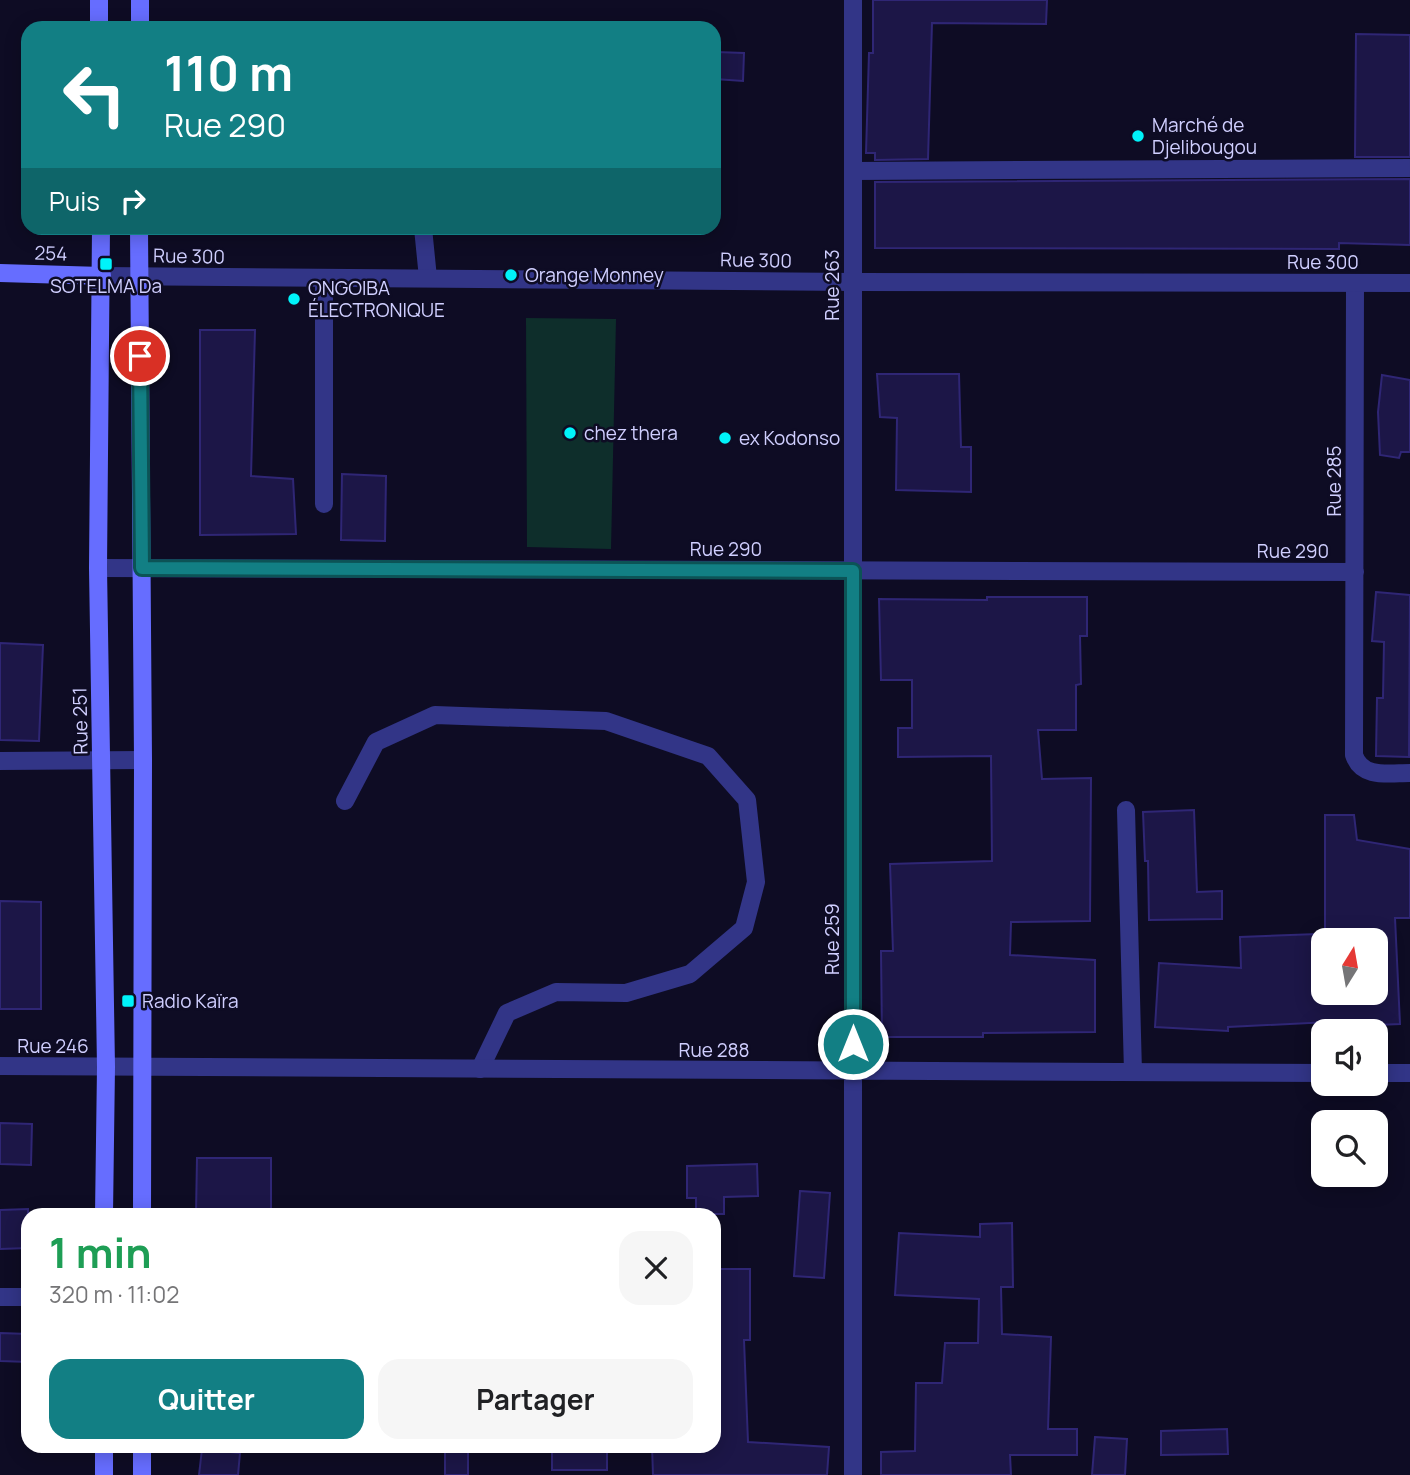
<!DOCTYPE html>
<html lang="fr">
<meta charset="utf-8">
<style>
body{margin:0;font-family:Manrope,sans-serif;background:#f6f6f6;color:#202124;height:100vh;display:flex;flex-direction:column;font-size:26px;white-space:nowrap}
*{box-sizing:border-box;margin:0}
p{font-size:23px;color:#757577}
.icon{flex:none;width:38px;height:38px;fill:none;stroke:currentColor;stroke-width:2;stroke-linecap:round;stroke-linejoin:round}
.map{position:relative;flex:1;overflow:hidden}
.drawer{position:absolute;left:21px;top:1208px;width:700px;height:245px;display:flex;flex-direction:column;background:#fff;border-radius:21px;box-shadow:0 4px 18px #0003}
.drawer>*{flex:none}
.top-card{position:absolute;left:21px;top:21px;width:700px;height:214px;border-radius:21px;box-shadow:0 4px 18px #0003;background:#127f84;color:#fff;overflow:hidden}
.needle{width:46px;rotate:11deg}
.tools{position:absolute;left:1311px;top:928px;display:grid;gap:14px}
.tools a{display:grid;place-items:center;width:77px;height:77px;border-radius:14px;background:#fff;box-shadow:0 4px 18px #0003;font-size:35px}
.pin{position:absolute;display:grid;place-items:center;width:60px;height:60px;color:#fff;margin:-30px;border:4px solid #fff;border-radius:50%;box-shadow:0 2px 7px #0007}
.me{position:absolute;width:77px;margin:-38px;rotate:0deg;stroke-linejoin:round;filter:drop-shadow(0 0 5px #0008)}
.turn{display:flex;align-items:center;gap:24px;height:147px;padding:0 28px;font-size:32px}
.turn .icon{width:91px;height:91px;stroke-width:2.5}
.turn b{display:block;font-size:49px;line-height:60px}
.then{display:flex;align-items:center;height:66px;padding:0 28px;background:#0003;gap:14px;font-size:26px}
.round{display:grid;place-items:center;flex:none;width:74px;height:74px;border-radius:21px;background:#f6f6f6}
.headline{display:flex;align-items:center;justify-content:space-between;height:119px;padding:0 28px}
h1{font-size:42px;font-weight:700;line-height:52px;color:#1e9e55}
.action{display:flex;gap:14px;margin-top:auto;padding:14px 28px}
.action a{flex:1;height:80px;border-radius:21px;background:#127f84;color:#fff;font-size:28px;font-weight:700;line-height:80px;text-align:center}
.action a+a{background:#f6f6f6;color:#202124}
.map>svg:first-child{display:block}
.green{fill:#0e2e2b}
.building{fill:#1c1647;stroke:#2f2675;stroke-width:2}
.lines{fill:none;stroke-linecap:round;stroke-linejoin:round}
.service{stroke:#323587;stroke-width:18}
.minor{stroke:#323587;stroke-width:18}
.tertiary{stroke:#323587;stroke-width:18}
.secondary{stroke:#666dff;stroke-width:18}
.route-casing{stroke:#0c5356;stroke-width:18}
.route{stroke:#127f84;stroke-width:12}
.poi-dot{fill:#00f3fa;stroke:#0e0c24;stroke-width:2.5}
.labels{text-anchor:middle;stroke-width:5;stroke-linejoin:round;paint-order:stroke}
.poi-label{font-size:19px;fill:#d0cfff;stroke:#0e0c24;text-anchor:start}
.street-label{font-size:19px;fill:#d0cfff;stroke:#0e0c24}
</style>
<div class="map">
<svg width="1410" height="1475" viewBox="0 0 1410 1475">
<rect width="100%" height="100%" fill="#0e0c24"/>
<!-- green -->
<path class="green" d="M 526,318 L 616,319 L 611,549 L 527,547 Z"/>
<!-- building -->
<path class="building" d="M 873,0 L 1047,0 L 1046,24 L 932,23 L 928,159 L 875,160 L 875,153 L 866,153 L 869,53 L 873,53 Z
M 1356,34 L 1410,35 L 1410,157 L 1355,157 Z
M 716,52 L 744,53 L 743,81 L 715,79 Z
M 1410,179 L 1410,245 L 1339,243 L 1339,249 L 875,248 L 875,182 Z
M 200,330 L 255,330 L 251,476 L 293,479 L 296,534 L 200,535 Z
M 877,374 L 959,374 L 961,447 L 971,447 L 971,492 L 896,490 L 897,418 L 880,417 Z
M 1382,375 L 1410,380 L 1410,452 L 1401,452 L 1399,458 L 1380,455 L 1378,412 Z
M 342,474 L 386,476 L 385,541 L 341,540 Z
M 1376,592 L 1410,595 L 1409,757 L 1376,756 L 1377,698 L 1383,698 L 1384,642 L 1372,641 Z
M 987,597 L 1087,597 L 1087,636 L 1080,636 L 1081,684 L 1076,685 L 1076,730 L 1038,730 L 1042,779 L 1091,778 L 1090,921 L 1011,922 L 1010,955 L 1095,960 L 1095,1032 L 983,1033 L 983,1037 L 882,1037 L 881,951 L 893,951 L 890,864 L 992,861 L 991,756 L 898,757 L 898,728 L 912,728 L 912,680 L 881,680 L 879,599 L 987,600 Z
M 0,643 L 43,645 L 39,741 L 0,740 Z
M 1194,810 L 1197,892 L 1222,891 L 1222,919 L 1149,920 L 1148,861 L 1145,861 L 1143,812 Z
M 1325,815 L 1354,815 L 1357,840 L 1410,849 L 1410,918 L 1395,918 L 1400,1024 L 1329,1027 L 1329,1022 L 1228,1027 L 1228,1031 L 1155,1027 L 1159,963 L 1241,968 L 1240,937 L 1317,934 L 1319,992 L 1376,992 L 1376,940 L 1325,940 Z
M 0,901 L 41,902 L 41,1009 L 0,1009 Z
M 0,1123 L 32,1124 L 31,1165 L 0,1164 Z
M 197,1158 L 271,1158 L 271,1214 L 196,1214 Z
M 757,1164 L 758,1196 L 724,1197 L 724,1214 L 696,1214 L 696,1198 L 687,1198 L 687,1166 Z
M 800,1191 L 830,1193 L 824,1278 L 794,1276 Z
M 28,1209 L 28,1248 L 0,1249 L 0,1210 Z
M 1012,1223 L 1013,1287 L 1001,1287 L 1002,1334 L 1051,1337 L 1048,1429 L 1077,1429 L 1077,1455 L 1010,1455 L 1011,1475 L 881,1475 L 881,1452 L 915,1451 L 916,1383 L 942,1383 L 945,1343 L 978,1343 L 979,1299 L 895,1295 L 899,1233 L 980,1237 L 980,1224 Z
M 714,1269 L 750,1269 L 750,1340 L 744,1340 L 748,1442 L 829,1447 L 827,1475 L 653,1475 L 652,1446 L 714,1446 Z
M 0,1333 L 28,1334 L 28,1362 L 0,1361 Z
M 1227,1429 L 1228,1454 L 1161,1455 L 1161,1431 Z
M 1095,1437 L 1127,1439 L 1125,1475 L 1092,1475 Z
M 445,1446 L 468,1446 L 468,1475 L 445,1475 Z
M 552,1446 L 607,1446 L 607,1470 L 552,1470 Z
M 202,1449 L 240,1453 L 238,1475 L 199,1475 Z"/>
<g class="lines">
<!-- service -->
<path class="service" d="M 853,171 L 1410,168
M 423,228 L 428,278
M 324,504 L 324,278
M 345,801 L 376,742 L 435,715 L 606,721 L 708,756 L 747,800 L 756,882 L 744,928 L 690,974 L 626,993 L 556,992 L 507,1013 L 480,1069"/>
<!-- minor -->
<path class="minor" d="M 1355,283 L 1354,755 C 1362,779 1389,773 1410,773
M 98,568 L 1355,572
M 0,761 L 143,760
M 1126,810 L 1133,1072
M 0,1066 L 1323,1073
M 1376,1073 L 1410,1073
M 0,1297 L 28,1297
M 853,1475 L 853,0"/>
<!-- tertiary -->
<path class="tertiary" d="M 102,276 L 853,282 L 1410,283"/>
<!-- secondary -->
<path class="secondary" d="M 99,0 L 99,28
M 140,28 L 140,0
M 101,228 L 98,568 L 106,1067 L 104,1214
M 139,228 L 143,760 L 142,1214
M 0,273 L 102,276
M 104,1446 L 104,1475
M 142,1446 L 142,1475"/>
</g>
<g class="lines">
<defs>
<path id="route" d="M 140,356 L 142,568 L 853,571 L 853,1044"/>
</defs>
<!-- route casing -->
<use href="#route" class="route-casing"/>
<!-- route -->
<use href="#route" class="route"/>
</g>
<!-- markers -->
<g class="poi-dot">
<circle cx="1138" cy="136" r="7"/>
<rect x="99" y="257" width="14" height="14" rx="3.5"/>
<circle cx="511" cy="275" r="7"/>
<circle cx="294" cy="299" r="7"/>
<circle cx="570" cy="433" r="7"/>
<circle cx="725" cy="438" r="7"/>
<rect x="121" y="994" width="14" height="14" rx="3.5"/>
</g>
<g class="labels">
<!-- poi labels -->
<g class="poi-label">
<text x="1152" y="132">Marché de<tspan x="1152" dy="22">Djelibougou</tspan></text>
<text x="525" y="282">Orange Monney</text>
<text x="106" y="293" text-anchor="middle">SOTELMA Da</text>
<text x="308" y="295">ONGOIBA<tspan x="308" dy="22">ÉLECTRONIQUE</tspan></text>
<text x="584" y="440">chez thera</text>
<text x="739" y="445">ex Kodonso</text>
<text x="142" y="1008">Radio Kaïra</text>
</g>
<!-- street labels -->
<g class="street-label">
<text transform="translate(51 253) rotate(2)" y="7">254</text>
<text transform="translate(189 256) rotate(1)" y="7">Rue 300</text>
<text transform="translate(756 260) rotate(1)" y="7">Rue 300</text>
<text x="1323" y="269">Rue 300</text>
<text transform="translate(832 285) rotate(-90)" y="7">Rue 263</text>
<text transform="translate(1334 481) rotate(-90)" y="7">Rue 285</text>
<text x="726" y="556">Rue 290</text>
<text x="1293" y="558">Rue 290</text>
<text transform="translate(80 721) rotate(-91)" y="7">Rue 251</text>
<text transform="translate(832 939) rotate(-90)" y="7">Rue 259</text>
<text x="53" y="1053">Rue 246</text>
<text x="714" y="1057">Rue 288</text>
</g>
</g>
</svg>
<div class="tools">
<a><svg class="needle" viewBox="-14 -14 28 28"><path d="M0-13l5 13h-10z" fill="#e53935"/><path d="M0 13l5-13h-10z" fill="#757577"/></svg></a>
<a><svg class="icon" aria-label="sound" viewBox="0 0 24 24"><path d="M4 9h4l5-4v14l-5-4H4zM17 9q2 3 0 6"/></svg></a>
<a><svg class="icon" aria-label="search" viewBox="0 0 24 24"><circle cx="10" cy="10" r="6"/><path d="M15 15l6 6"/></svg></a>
</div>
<div class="pin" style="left:140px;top:356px;background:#d93025"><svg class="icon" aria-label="arrive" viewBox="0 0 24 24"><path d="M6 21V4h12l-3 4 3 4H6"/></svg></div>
<svg class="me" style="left:853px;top:1044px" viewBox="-20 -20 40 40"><circle r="17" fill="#127f84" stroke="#fff" stroke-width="3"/><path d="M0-11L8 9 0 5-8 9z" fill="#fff"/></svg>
<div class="top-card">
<div class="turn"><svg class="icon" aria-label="left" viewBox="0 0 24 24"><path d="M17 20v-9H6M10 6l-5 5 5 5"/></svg><div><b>110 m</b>Rue 290</div></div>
<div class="then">Puis<svg class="icon" aria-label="right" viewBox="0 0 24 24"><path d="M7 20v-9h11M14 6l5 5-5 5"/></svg></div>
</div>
<section class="drawer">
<div class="headline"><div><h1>1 min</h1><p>320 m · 11:02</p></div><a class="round"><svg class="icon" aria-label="close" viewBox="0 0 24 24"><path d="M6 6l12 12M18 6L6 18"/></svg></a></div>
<div class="action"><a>Quitter</a><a>Partager</a></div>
</section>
</div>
